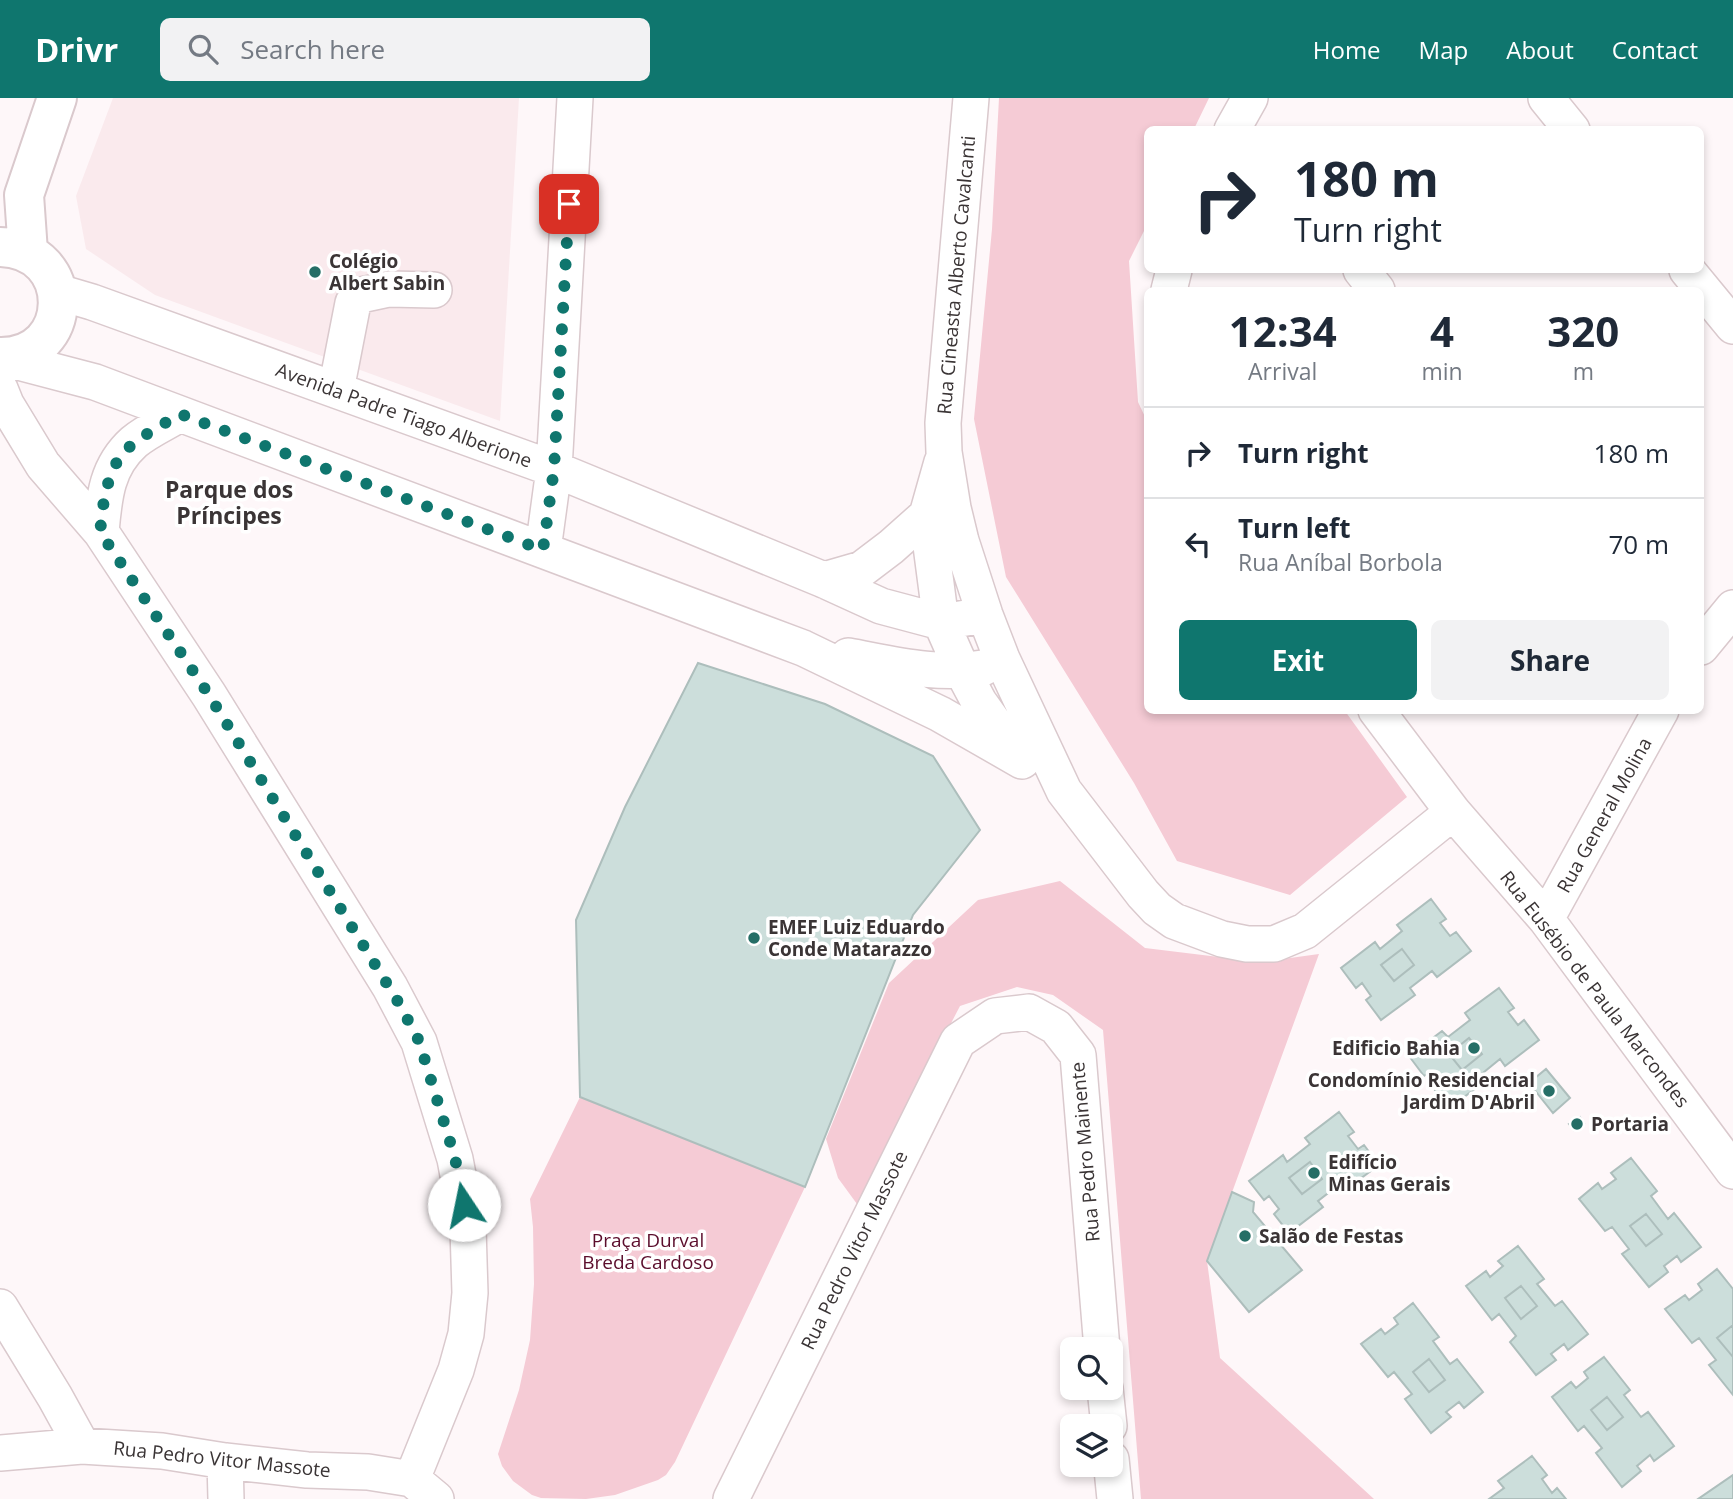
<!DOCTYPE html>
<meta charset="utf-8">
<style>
body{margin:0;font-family:"Open Sans",sans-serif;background:#f2f2f3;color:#1f2937;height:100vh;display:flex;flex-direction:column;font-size:26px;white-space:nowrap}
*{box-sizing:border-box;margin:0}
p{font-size:23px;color:#747a83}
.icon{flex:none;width:38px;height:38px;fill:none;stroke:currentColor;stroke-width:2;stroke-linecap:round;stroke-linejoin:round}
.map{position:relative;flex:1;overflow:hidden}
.side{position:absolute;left:1144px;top:189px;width:560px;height:427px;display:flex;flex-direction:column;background:#fff;border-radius:10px;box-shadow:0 4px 10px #0003}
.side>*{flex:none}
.top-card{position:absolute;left:1144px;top:28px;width:560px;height:147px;border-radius:10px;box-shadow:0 4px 10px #0003;background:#fff;color:#1f2937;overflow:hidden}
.buttons{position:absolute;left:1060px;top:1239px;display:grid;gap:14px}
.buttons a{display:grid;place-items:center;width:63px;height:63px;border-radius:10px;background:#fff;box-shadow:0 4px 10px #0003;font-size:35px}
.pin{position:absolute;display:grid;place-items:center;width:60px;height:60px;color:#fff;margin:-30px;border-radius:14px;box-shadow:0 4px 10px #0006}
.me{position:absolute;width:77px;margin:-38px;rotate:349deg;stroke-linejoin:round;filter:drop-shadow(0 0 5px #0008)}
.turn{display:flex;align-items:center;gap:24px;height:147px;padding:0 35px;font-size:32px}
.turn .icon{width:91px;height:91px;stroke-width:2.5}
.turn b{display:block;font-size:49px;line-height:60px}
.eta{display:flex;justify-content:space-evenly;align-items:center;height:119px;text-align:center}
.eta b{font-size:42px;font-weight:700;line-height:49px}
.primary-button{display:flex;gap:14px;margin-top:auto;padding:14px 35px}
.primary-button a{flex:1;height:80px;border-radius:10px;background:#0f766e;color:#fff;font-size:28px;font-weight:700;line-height:80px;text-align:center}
.primary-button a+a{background:#f2f2f3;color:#1f2937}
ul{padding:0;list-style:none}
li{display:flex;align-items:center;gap:21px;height:91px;padding:0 35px;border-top:2px solid #e0e1e3}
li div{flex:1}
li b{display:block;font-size:26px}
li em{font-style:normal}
header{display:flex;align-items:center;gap:42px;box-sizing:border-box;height:98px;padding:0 35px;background:#0f766e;color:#fff}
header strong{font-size:33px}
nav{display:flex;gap:38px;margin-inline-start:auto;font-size:24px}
.search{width:490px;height:63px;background:#f2f2f3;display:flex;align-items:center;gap:18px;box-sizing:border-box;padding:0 24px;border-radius:10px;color:#747a83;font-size:26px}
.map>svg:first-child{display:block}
.built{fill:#faeaed}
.green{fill:#f5cbd5}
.building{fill:#ccdedb;stroke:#adbebc;stroke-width:2}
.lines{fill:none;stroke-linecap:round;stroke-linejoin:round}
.minor-casing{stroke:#dac9cd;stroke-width:38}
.major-casing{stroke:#dac9cd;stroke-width:42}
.minor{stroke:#fff;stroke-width:35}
.major{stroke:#fff;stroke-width:38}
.route{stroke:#0f766e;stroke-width:12;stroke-dasharray:0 21.6}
.poi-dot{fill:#256e66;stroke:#fff;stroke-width:2.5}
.labels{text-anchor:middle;stroke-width:7;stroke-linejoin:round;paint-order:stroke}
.poi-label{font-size:19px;font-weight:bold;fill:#3a3435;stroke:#fff;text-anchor:start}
.street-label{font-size:19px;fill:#3a3435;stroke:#fff}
.park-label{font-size:19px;fill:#5b0d2c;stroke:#fff}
.quarter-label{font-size:23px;font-weight:bold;fill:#3a3435;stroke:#fff}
</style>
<header>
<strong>Drivr</strong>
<div class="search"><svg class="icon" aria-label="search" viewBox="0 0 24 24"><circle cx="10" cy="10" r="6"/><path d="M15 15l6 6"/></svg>Search here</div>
<nav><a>Home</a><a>Map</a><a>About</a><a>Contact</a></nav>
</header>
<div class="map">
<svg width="1733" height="1401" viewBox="0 0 1733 1401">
<rect width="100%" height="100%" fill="#fef7f9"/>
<!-- built -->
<path class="built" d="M 113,0 L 519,0 L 500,323 L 155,197 L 86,151 L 76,98 Z"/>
<!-- green -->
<path class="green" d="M 999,0 L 1209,0 L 1194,31 L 1148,32 L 1148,125 L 1129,163 L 1138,304 L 1148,325 L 1148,612 L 1345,613 L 1407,699 L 1290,797 L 1177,763 L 1134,685 L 1006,479 L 974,321 L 992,131 Z
M 1060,783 L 1145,850 L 1260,864 L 1319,856 L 1207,1163 L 1220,1260 L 1374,1401 L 1141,1401 L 1103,932 L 1053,897 L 1017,889 L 960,908 L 857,1106 L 838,1080 L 826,1041 L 889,885 L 978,802 Z
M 580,999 L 805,1089 L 675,1364 L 666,1377 L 658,1382 L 615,1397 L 586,1401 L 541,1400 L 532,1397 L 513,1383 L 502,1368 L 498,1356 L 519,1292 L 530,1242 L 534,1186 L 533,1129 L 530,1101 Z"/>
<!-- building -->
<path class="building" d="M 698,565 L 825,606 L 933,658 L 980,732 L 913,817 L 805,1089 L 580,999 L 576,822 L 625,709 Z
M 1431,801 L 1446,821 L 1440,825 L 1450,838 L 1456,834 L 1471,853 L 1437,879 L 1432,873 L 1410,890 L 1415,897 L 1381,922 L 1366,902 L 1371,898 L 1362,885 L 1356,890 L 1341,870 L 1375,844 L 1380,851 L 1402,833 L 1397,827 Z
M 1402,851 L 1414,867 L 1394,883 L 1381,867 Z
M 1499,890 L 1514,910 L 1508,914 L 1518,927 L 1524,922 L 1539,942 L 1505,968 L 1500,961 L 1478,979 L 1483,985 L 1449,1010 L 1434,991 L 1439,987 L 1430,974 L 1424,978 L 1409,958 L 1442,933 L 1448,939 L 1470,922 L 1465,915 Z
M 1469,940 L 1482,956 L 1462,972 L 1449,956 Z
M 1546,971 L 1570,1000 L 1553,1015 L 1529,985 Z
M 1339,1014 L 1354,1034 L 1348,1038 L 1358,1051 L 1364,1047 L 1379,1067 L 1345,1092 L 1340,1086 L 1318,1103 L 1323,1109 L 1289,1135 L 1274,1116 L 1279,1111 L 1269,1098 L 1264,1102 L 1249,1083 L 1283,1057 L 1287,1064 L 1310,1046 L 1305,1040 Z
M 1580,1019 L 1584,1025 L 1574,1032 L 1569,1026 Z
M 1631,1060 L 1657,1093 L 1651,1098 L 1668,1121 L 1674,1115 L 1701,1149 L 1681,1164 L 1677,1158 L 1664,1168 L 1668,1174 L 1649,1189 L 1622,1156 L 1629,1151 L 1612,1129 L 1605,1133 L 1579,1101 L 1598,1085 L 1602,1091 L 1616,1081 L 1611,1075 Z
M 1310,1064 L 1322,1081 L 1302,1096 L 1289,1080 Z
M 1232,1094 L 1254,1104 L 1253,1114 L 1302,1172 L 1249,1214 L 1207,1163 Z
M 1646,1116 L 1662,1136 L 1646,1148 L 1630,1128 Z
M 1518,1148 L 1544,1181 L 1537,1186 L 1555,1208 L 1562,1203 L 1588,1236 L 1568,1252 L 1564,1246 L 1551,1256 L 1556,1262 L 1536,1277 L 1510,1244 L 1516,1238 L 1499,1216 L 1492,1222 L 1466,1188 L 1486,1173 L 1490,1179 L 1503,1168 L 1498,1163 Z
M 1717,1171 L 1733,1191 L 1733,1297 L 1709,1267 L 1716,1262 L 1699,1240 L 1692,1245 L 1665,1211 L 1685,1197 L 1689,1202 L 1702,1192 L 1698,1186 Z
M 1521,1188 L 1537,1208 L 1521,1221 L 1505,1200 Z
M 1413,1205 L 1439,1239 L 1433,1243 L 1450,1266 L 1457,1261 L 1483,1294 L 1464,1310 L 1459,1304 L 1446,1314 L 1451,1319 L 1431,1335 L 1405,1301 L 1412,1296 L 1394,1274 L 1388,1279 L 1361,1246 L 1381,1231 L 1385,1236 L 1398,1226 L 1394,1220 Z
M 1733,1227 L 1733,1259 L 1717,1240 Z
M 1604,1259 L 1630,1292 L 1624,1297 L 1641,1319 L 1648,1314 L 1674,1348 L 1654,1363 L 1650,1357 L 1637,1368 L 1641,1373 L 1622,1389 L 1596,1355 L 1602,1350 L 1584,1328 L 1578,1333 L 1552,1299 L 1571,1284 L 1576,1290 L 1588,1280 L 1584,1274 Z
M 1429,1261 L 1445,1282 L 1429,1294 L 1413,1274 Z
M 1607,1299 L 1623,1319 L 1607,1332 L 1591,1312 Z
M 1532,1358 L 1547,1377 L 1542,1381 L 1552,1395 L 1557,1390 L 1566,1401 L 1489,1401 L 1504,1390 L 1498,1383 Z
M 1733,1377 L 1733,1401 L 1698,1401 Z"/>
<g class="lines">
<defs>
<path id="minor" d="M 971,0 L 943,325 L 944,354 L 953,410 L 961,443 L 985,517 L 1002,561 L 1064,693 L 1143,796 L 1157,811 L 1174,823 L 1222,841 L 1247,846 L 1274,846 L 1305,833 L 1453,714
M 1546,0 L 1572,32
M 1232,32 L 1250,0
M 1361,172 L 1377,192
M 1687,172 L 1733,228
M 1169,192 L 1174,172
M 58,194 L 92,204 L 554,371 L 824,482 L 881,508 L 941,524 L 985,517
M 3,260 L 95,284 L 803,550 L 940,616 L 1022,663
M 0,291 L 6,306 L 43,367 L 101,434 L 209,597 L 390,889 L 419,944 L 455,1061 L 468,1130 L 470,1195 L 466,1236 L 456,1272 L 412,1381
M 336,292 L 353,205 L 361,197 L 389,191 L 434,192
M 942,364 L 927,417 L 941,524 L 963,574 L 979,604 L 1014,653
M 101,434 C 104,400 106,369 134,344 C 147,333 165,325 180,316
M 543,452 L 554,371 L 575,0
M 824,482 L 862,471 L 891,449 L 927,417
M 1701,549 L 1733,510
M 848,558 C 892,566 938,578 983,570
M 1376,612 L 1453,714 L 1546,821 L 1733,1073
M 1546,821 L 1661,612
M 0,1209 L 55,1299 L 82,1348
M 1105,1290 L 1109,1328
M 0,1355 L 82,1348 L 162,1353 L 225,1363 L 307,1372 L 368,1374 L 412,1381 L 436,1401
M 1111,1361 L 1115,1401
M 225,1363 L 226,1401
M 731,1401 L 958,943 L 995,918 L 1029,914 L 1056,929 L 1078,957 L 1102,1251"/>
<path id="major" d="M 0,149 C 78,151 76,260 0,259
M 28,154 L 24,97 L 57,0"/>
</defs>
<!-- minor casing -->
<use href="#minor" class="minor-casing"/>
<!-- major casing -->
<use href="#major" class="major-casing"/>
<!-- minor -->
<use href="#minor" class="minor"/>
<!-- major -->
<use href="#major" class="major"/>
</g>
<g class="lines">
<!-- route -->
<path class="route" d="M 464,1107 L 455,1060 L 419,943 L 400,907 L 209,597 L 100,434 L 105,393 L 118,361 L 134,344 L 180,316 L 543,452 L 554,371 L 569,106"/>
</g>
<!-- markers -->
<g class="poi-dot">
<circle cx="315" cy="174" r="7"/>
<circle cx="754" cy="840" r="7"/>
<circle cx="1474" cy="950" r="7"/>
<circle cx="1549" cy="993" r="7"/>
<circle cx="1577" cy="1026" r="7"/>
<circle cx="1314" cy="1075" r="7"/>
<circle cx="1245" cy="1138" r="7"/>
</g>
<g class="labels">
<!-- poi labels -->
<g class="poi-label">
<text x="329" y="170">Colégio<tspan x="329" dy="22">Albert Sabin</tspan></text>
<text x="768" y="836">EMEF Luiz Eduardo<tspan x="768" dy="22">Conde Matarazzo</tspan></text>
<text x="1460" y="957" text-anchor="end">Edificio Bahia</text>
<text x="1535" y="989" text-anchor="end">Condomínio Residencial<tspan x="1535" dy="22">Jardim D'Abril</tspan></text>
<text x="1591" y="1033">Portaria</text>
<text x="1328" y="1071">Edifício<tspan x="1328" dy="22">Minas Gerais</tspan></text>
<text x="1259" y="1145">Salão de Festas</text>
</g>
<!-- street labels -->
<g class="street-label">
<text transform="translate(956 177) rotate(-85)" y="7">Rua Cineasta Alberto Cavalcanti</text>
<text transform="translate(404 317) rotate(20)" y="7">Avenida Padre Tiago Alberione</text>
<text transform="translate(1604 717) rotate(-61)" y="7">Rua General Molina</text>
<text transform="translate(1595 891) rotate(52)" y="7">Rua Eusébio de Paula Marcondes</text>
<text transform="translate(1085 1054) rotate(-95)" y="7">Rua Pedro Mainente</text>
<text transform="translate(854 1152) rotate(-64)" y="7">Rua Pedro Vitor Massote</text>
<text transform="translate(222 1361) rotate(6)" y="7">Rua Pedro Vitor Massote</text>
</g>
<!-- park labels -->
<g class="park-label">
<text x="648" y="1149">Praça Durval<tspan x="648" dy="22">Breda Cardoso</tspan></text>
</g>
<!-- quarter labels -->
<g class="quarter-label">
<text x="229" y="400">Parque dos<tspan x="229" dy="26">Príncipes</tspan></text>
</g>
</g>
</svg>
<div class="buttons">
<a><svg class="icon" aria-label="search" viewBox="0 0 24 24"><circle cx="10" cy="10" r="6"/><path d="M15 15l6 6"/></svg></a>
<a><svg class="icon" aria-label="layers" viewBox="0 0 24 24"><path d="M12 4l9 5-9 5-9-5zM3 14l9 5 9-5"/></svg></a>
</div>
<div class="pin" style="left:569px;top:106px;background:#d93025"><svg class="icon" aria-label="arrive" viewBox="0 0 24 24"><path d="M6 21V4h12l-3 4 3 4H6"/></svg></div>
<svg class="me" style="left:464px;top:1107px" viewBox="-20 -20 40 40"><circle r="19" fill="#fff"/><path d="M0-13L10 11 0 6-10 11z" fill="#0f766e"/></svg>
<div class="top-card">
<div class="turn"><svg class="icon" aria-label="right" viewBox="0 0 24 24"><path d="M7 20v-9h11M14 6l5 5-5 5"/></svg><div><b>180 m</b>Turn right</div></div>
</div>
<section class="side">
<div class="eta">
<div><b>12:34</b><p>Arrival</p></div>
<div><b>4</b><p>min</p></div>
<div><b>320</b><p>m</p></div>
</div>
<ul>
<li><svg class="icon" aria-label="right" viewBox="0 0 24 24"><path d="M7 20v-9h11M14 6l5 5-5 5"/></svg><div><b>Turn right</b></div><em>180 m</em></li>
<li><svg class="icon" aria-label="left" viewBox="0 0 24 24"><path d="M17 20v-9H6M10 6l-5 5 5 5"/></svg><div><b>Turn left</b><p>Rua Aníbal Borbola</p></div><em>70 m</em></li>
</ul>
<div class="primary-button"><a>Exit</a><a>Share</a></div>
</section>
</div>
